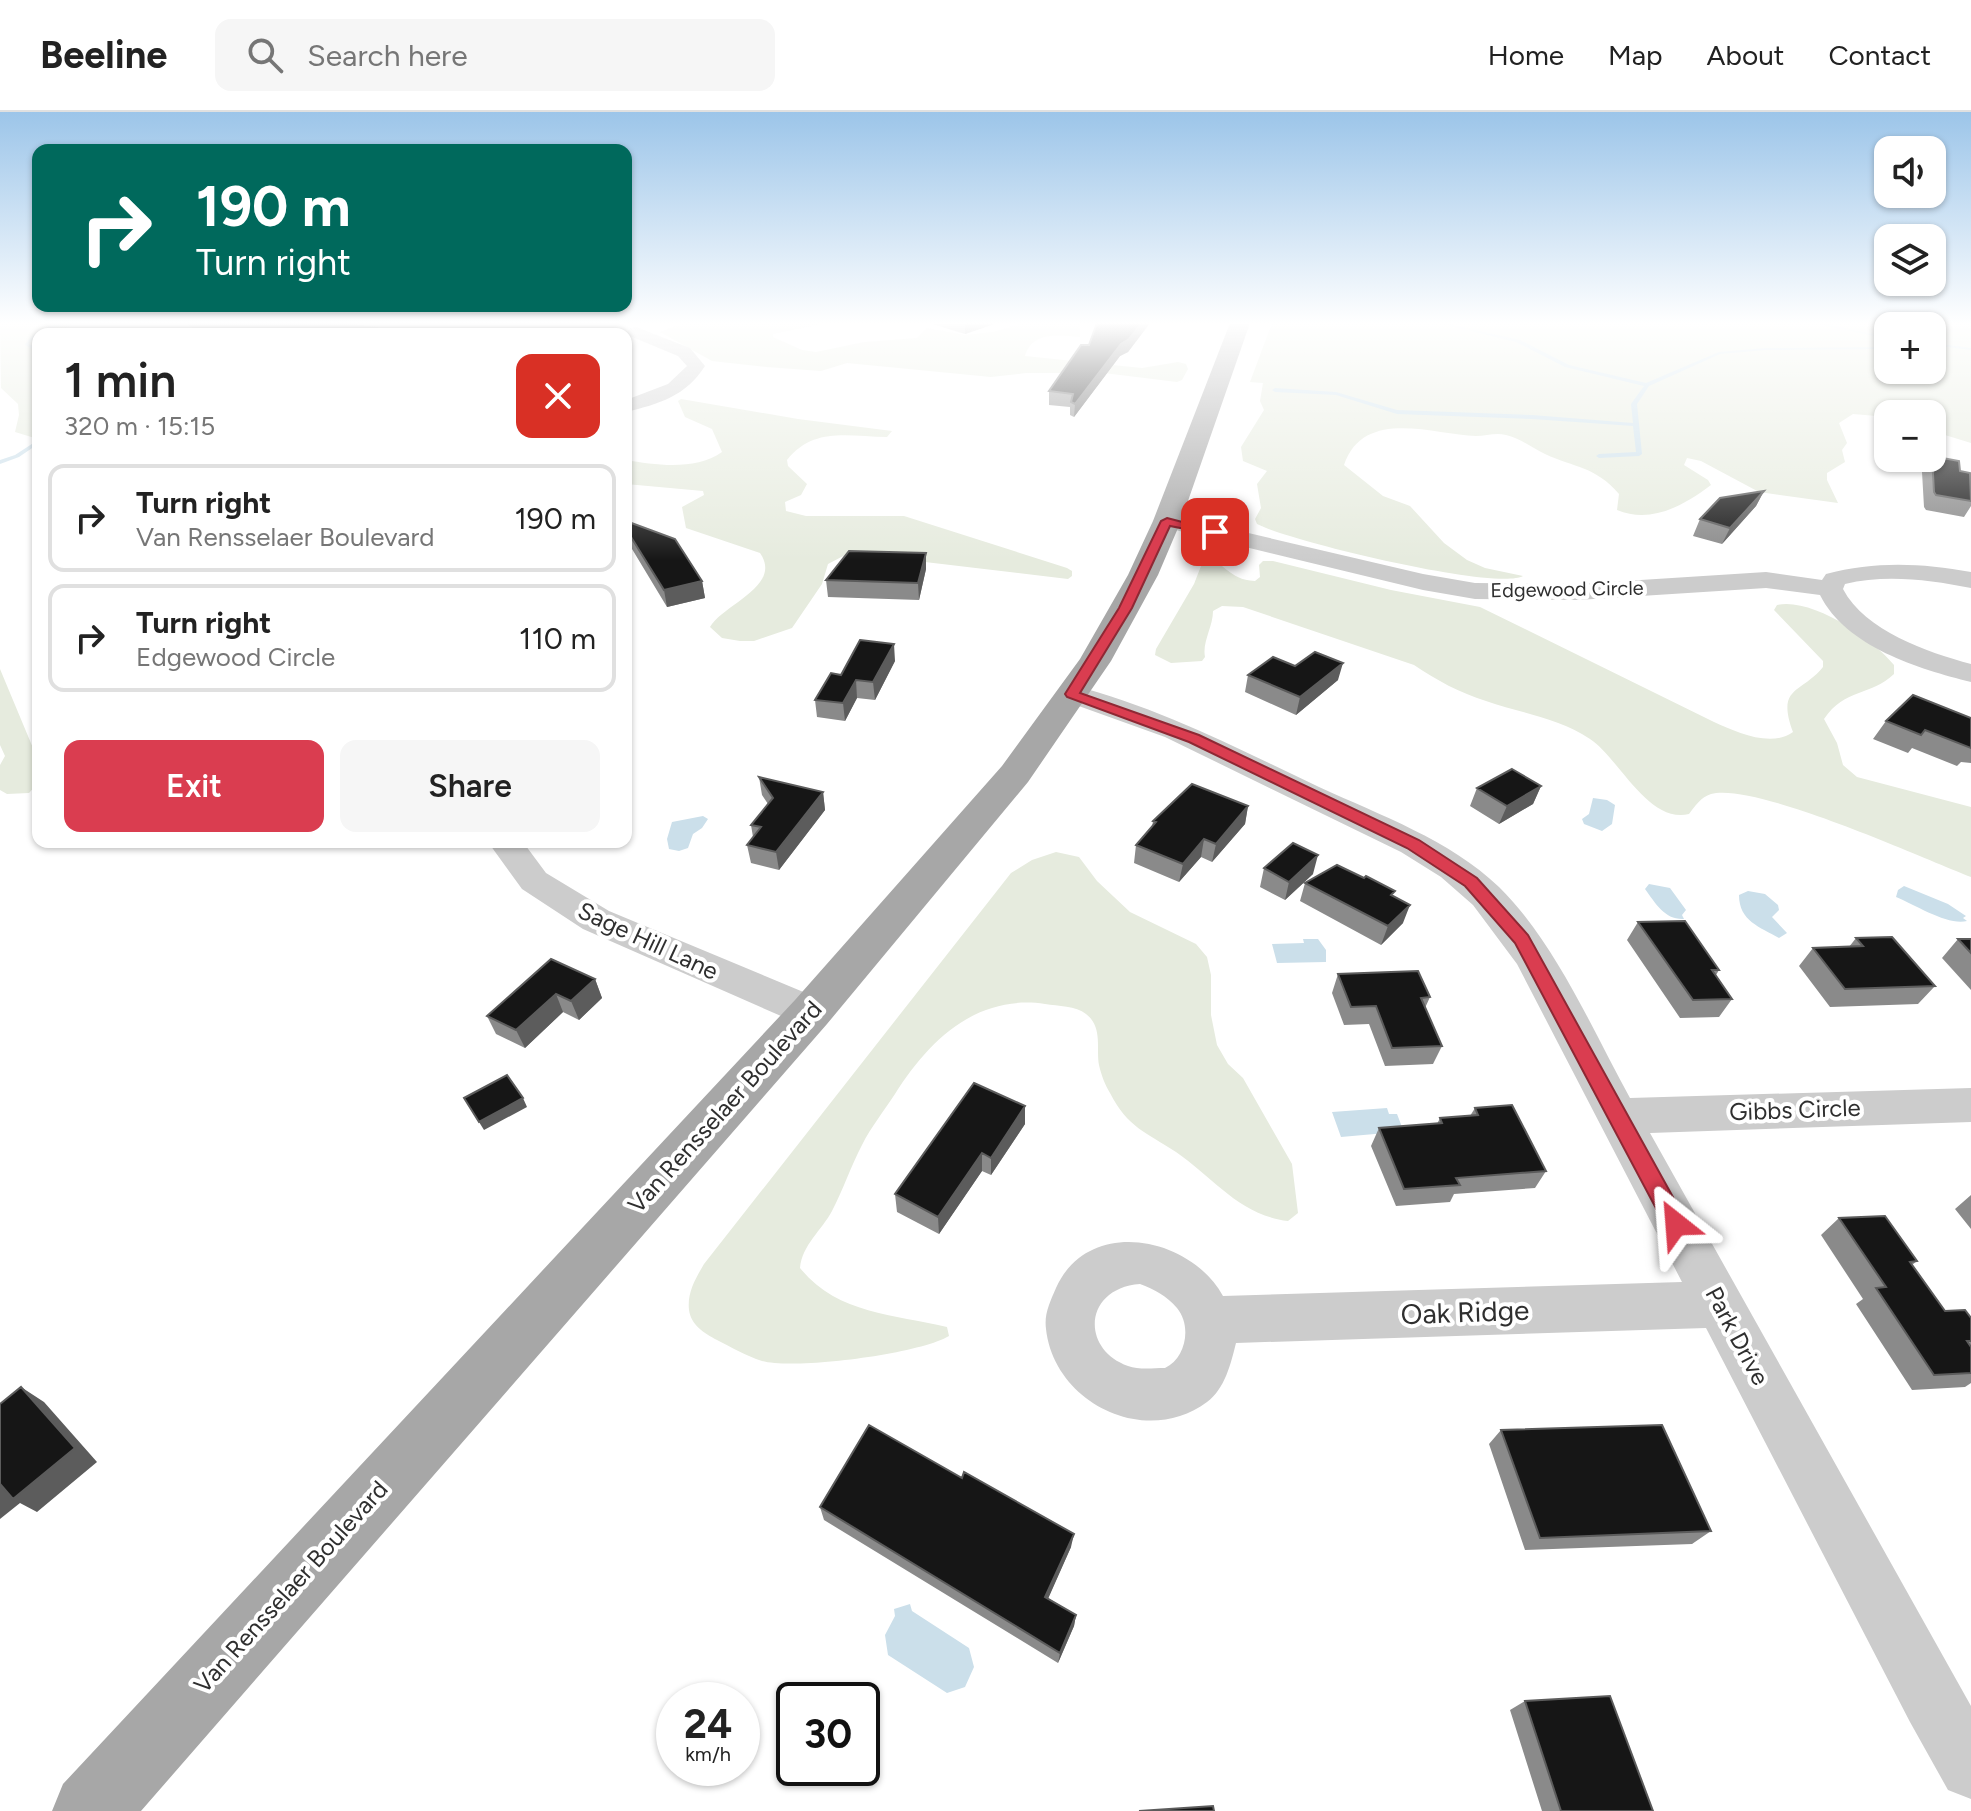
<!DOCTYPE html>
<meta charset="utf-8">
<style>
body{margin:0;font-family:Figtree,sans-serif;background:#f6f6f6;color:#222;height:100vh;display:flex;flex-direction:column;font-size:30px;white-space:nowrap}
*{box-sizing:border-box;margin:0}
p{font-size:26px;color:#767676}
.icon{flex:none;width:44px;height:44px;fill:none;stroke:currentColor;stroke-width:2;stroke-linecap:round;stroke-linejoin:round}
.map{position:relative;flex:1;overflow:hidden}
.sheet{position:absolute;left:32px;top:216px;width:600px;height:520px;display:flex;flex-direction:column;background:#fff;border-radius:16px;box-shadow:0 2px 6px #0004}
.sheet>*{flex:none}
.guide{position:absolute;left:32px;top:32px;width:600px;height:168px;border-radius:16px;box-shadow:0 2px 6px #0004;background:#00695c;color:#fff;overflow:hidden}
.controls{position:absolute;left:1874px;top:24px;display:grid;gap:16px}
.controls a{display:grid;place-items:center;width:72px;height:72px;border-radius:16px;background:#fff;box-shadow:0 2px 6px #0004;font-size:40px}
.speed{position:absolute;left:656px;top:1570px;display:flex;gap:16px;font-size:40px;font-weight:700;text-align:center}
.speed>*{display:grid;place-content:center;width:104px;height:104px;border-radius:50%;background:#fff;box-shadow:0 2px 6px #0004;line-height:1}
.speed small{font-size:20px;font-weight:400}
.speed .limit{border:4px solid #111;border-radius:12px;background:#fff;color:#111}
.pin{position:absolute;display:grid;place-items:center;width:68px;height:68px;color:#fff;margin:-34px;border-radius:16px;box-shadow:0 4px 12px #0006}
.me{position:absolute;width:88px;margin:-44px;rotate:332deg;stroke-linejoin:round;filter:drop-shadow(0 0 6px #0008)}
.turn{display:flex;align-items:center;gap:28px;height:168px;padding:0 32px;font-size:36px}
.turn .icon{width:104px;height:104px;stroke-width:2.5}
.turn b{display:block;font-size:56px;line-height:68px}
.round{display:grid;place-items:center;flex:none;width:84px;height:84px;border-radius:16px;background:#f6f6f6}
.headline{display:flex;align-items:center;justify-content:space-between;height:136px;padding:0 32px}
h1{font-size:48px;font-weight:600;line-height:60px}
.primary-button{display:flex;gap:16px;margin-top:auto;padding:16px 32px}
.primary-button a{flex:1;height:92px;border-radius:16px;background:#da3d50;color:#fff;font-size:32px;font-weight:600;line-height:92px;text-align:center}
.primary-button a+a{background:#f6f6f6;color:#222}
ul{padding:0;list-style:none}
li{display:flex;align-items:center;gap:24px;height:108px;margin:0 16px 12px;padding:0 16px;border:4px solid #e0e0e0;border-radius:16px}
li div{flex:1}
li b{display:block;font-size:30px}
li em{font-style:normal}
header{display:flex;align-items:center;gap:48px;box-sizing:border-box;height:112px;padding:0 40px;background:#fff;border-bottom:2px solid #e0e0e0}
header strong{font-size:38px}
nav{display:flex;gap:44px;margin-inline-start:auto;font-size:28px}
.search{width:560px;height:72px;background:#f6f6f6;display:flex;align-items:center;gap:20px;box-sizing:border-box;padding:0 28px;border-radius:16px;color:#767676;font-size:30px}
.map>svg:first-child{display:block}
.green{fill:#e6ebde;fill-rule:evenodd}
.water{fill:#cbdfea}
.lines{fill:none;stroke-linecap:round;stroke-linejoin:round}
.stream{fill:#cbdfea;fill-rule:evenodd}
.minor{fill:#ccc;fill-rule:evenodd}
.major{fill:#a7a7a7;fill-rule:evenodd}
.wall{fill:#8a8a8a}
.shaded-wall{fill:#5c5c5c}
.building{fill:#161616;stroke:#5c5c5c;stroke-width:2}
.route{fill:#da3d50;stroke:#8e2834;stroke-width:2}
.labels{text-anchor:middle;stroke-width:8;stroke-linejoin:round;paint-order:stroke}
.far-street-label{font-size:20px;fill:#2f2f2f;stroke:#fff}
.street-label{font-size:24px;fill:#2f2f2f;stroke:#fff}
.near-street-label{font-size:28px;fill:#2f2f2f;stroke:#fff}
</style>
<header>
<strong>Beeline</strong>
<div class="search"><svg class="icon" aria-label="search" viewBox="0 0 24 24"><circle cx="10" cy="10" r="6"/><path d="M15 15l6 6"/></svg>Search here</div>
<nav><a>Home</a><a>Map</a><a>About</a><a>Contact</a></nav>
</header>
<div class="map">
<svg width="1971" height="1699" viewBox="0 0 1971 1699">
<rect width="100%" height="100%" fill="#fff"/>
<!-- green -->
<path class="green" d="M 0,211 L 73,211 L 70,215 L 38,222 L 38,327 L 15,320 L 19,303 L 18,292 L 1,276 Z
M 682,211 L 828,211 L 773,222 L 773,225 L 802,238 L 816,240 L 864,230 L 917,226 L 927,216 L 965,223 L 993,220 L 1023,211 L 1089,211 L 1080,212 L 1080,225 C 1059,223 1032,219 1025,244 L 1142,256 L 1178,250 L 1186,252 L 1188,257 L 1182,268 L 1177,270 L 1104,261 L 1026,261 L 991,265 L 847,251 L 821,259 L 766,255 L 712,249 L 660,220 Z
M 1272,211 L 1971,211 L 1971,331 L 1932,319 L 1932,302 L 1888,302 L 1888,305 L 1853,302 L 1839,311 L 1847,331 L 1842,338 L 1845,350 L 1827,361 L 1827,368 L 1838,391 L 1759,380 L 1701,349 L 1687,346 L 1684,353 L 1708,368 L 1711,373 C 1683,394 1651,412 1617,398 L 1619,382 C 1595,354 1575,356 1545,342 C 1532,336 1520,326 1506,323 C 1496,320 1486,324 1476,324 C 1434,323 1364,295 1344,353 L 1383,384 L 1410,394 L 1444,431 L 1467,448 L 1485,456 L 1523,464 C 1496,479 1289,429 1257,412 L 1255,407 L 1261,396 L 1257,372 L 1267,359 L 1243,349 L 1241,335 L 1264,298 L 1260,289 L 1263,271 L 1250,270 ZM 1888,214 L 1932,214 L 1932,258 L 1888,258 Z
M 681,287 L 798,307 L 892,319 L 887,325 C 850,325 814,314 787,348 L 788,354 L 807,372 L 801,383 L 785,390 L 786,399 L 806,404 L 904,404 L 1067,456 L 1072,459 L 1072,464 L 1068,467 L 849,441 L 828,452 L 822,472 L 792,516 L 754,529 L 740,529 L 722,526 L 710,515 C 724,492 783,474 760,441 L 686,416 L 682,395 L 704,383 L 703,379 L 626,372 L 626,348 C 656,353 695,359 722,340 L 712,317 L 685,305 L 678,289 Z
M 1203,449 C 1226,447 1226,468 1255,469 L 1260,465 L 1259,453 L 1263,449 L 1273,449 L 1391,478 L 1480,495 L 1714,610 C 1736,620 1771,636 1793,620 C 1776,574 1801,582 1823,555 L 1823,549 L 1774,498 L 1777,493 C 1812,485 1873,527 1894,553 L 1894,562 C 1871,584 1845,576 1824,607 L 1837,631 L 1843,653 L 1857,665 L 1971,695 L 1971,765 C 1922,746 1755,670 1711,682 C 1701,685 1695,694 1689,702 C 1648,712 1619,646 1590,627 C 1559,606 1520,601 1486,589 C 1460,581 1436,568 1414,553 L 1243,495 L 1222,494 L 1213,499 C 1213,515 1202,530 1205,545 L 1202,549 L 1171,551 L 1155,543 L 1156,537 L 1194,472 Z
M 0,557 L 38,648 L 38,671 L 29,681 L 7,682 L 0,678 L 0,653 L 5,644 L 0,633 Z
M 1056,740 L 1079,745 L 1097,769 L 1130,800 L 1196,832 L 1207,845 L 1211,863 L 1211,903 L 1217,933 L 1228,952 L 1243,966 L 1292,1052 L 1298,1101 L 1288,1109 C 1239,1103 1214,1066 1176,1040 C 1146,1020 1128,1016 1110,981 C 1105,973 1101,962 1099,953 C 1096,936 1103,915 1086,902 C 1076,894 1058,894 1045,892 C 977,882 929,928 895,982 C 884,999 871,1015 862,1033 C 851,1054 843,1078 832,1099 C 822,1118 802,1133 800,1156 C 837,1202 893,1202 947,1215 L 949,1224 C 919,1242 796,1258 762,1249 C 746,1244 731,1235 717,1228 C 704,1221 691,1213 689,1198 C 687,1180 696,1166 704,1152 L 1011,761 L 1032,748 Z"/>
<!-- water -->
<path class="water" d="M 1593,686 L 1607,688 L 1615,693 L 1612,712 L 1602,719 L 1584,712 L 1582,707 L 1589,702 Z
M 703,704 L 708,707 L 702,716 L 693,722 L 688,736 L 679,739 L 669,737 L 667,727 L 672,710 Z
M 1649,772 L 1670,776 L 1686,798 L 1682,803 L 1684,807 C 1665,808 1656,792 1645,777 Z
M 1904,774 L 1948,792 L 1966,804 L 1963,806 L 1967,809 C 1949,814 1917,794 1896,785 L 1898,778 Z
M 1748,779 L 1765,782 L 1778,793 L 1779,798 L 1772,805 L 1787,821 L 1779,826 C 1760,815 1739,809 1739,783 Z
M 1303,827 L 1318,827 L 1326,838 L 1326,850 L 1277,851 L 1272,832 L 1304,831 Z
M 1387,996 L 1389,1002 L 1397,1002 L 1402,1015 L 1397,1020 L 1341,1025 L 1332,1000 Z
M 910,1492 L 912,1499 L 969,1536 L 974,1555 L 965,1575 L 947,1581 L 888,1543 L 885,1523 L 895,1504 L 894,1497 Z"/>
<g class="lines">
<!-- stream -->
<path class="stream" d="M 61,211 L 67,211 C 50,218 42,218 29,232 L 38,237 L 38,240 L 25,233 C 33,219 46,215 61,211 Z
M 1438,211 L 1444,211 L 1520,228 L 1569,253 L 1646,271 L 1719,240 L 1765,236 L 1888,235 L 1888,237 L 1765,238 L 1720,242 L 1649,274 L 1637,292 L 1642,342 L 1639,344 L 1599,346 L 1596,344 L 1599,342 L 1636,340 L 1633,314 L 1532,307 L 1397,302 L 1336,283 L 1275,280 L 1272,278 L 1275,276 L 1336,280 L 1397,298 L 1532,303 L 1633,311 L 1631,292 L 1644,274 L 1565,255 L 1516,230 Z
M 1813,211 L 1820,211 L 1888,225 L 1888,227 Z
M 1932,231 L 1971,236 L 1971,238 L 1932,233 Z
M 38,328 L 38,332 L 19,345 L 0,352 L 0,348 L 15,343 Z"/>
<!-- minor -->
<path class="minor" d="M 185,211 C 220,211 376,204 396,222 L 193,216 Z
M 636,215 L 690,236 L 705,254 C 686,284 659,292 626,300 L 626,288 L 668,272 L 687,254 L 678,244 L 630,224 L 627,220 L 630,216 Z
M 1167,402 L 1423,462 L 1475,471 L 1578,472 L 1766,460 L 1822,468 L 1826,462 C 1875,449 1921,451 1971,460 L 1971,476 C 1930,468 1886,462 1845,472 L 1843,477 C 1865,519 1927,540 1971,552 L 1971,570 C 1919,557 1846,535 1820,483 L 1766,476 L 1578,488 L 1475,487 L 1423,478 L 1159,414 L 1155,409 L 1159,404 Z
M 1072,573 C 1158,595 1239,637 1319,675 C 1380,703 1450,728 1499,775 C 1555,830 1592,917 1630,986 L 1971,976 L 1971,1010 L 1650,1021 L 1971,1594 L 1971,1687 L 1948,1678 L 1910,1610 L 1706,1216 L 1236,1231 C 1231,1251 1225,1277 1207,1290 C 1146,1336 1054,1291 1046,1217 C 1044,1202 1050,1190 1056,1176 C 1088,1104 1190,1124 1223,1184 L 1682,1170 L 1517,852 L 1473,793 L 1441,765 L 1401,740 L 1165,625 L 1062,588 L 1057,582 L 1062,576 ZM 1140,1172 C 1154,1177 1167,1184 1177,1196 C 1192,1214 1186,1246 1165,1256 C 1153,1256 1139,1258 1128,1254 C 1080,1237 1084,1176 1140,1172 Z
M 488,730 L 523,730 L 546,761 L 609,799 L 825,889 L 831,900 L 825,911 L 811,915 L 797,911 L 583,817 L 522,777 Z"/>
<!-- major -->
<path class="major" d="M 1230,211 L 1250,211 L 1181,409 L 1158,463 L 1111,549 L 1028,670 L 827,912 L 141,1699 L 52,1699 L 63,1672 L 795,888 L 1002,654 L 1080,547 L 1128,463 L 1153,409 Z"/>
</g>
<!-- wall -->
<path class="wall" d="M 929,211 L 997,211 L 965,222 Z
M 1097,211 L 1150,211 L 1128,240 L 1120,244 L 1074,305 L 1070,303 L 1070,295 L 1049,293 L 1049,279 L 1089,233 Z
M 1930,346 L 1960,359 L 1971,368 L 1971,394 L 1964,405 L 1926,398 L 1924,395 L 1922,360 Z
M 1764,379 L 1756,394 L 1722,432 L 1693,424 L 1700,407 Z
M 626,407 L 626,409 L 702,469 L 705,486 L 667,495 L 626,427 Z
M 926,441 L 926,457 L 919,488 L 828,485 L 826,468 Z
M 895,549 L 875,588 L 857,586 L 845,609 L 817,605 L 815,588 L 841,563 Z
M 1295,554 L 1338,568 L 1296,603 L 1245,580 L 1248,563 Z
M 1971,606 L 1971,651 L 1961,650 L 1957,654 L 1912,636 L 1908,641 L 1873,627 L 1886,609 Z
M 759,665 L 823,680 L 825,698 L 779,758 L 751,751 L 747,733 L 753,725 L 751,713 L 768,692 L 762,683 Z
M 1541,674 L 1533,692 L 1499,712 L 1470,694 L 1477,676 Z
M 1248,694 L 1245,712 L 1212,750 L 1201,745 L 1179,770 L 1134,751 L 1136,733 L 1152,715 L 1153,709 Z
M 1264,756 L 1313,762 L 1285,788 L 1260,775 Z
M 1305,771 L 1393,784 L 1403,811 L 1381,833 L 1300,789 Z
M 1638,810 L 1719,858 L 1716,863 L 1732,887 L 1719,905 L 1680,906 L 1627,828 Z
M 1856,826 L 1935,874 L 1918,892 L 1830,895 L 1799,854 L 1813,836 L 1849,835 Z
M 1958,827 L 1971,827 L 1971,878 L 1942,846 Z
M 1338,862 L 1430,885 L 1425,896 L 1442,934 L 1433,952 L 1385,954 L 1369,912 L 1344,913 L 1332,881 Z
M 595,867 L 602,886 L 579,908 L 563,900 L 525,936 L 496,922 L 487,904 Z
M 1025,994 L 1025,1012 L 991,1063 L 982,1059 L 939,1122 L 897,1100 L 895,1082 Z
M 1475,996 L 1546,1059 L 1535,1076 L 1454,1082 L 1450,1090 L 1396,1094 L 1371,1034 L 1379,1016 L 1437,1012 L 1440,1006 L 1470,1004 Z
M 1971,1083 L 1971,1117 L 1955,1097 Z
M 1839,1106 L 1917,1149 L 1912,1153 L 1945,1199 L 1971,1206 L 1971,1271 L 1965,1275 L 1912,1278 L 1856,1192 L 1863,1187 L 1821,1123 Z
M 1501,1318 L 1711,1419 L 1692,1432 L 1525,1438 L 1489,1332 Z
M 820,1395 L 1071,1435 L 1048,1486 L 1076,1503 L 1074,1514 L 1058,1551 L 824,1408 Z
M 1525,1589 L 1653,1699 L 1542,1699 L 1510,1598 Z"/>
<!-- shaded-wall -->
<path class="shaded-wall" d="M 965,211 L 997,211 L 965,222 Z
M 1142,211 L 1150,211 L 1128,240 L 1120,244 L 1074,305 L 1075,292 L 1121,232 Z
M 1764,379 L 1756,394 L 1722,432 L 1730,416 Z
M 926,441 L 926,457 L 919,488 L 918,471 Z
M 702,469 L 705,486 L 667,495 L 664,478 Z
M 894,532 L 895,549 L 875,588 L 873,570 Z
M 1343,551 L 1338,568 L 1296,603 L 1300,585 Z
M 856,568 L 857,586 L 845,609 L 843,591 Z
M 1541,674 L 1533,692 L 1499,712 L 1507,694 Z
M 823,680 L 825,698 L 779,758 L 776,740 Z
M 1248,694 L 1245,712 L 1212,750 L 1216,732 Z
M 1204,727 L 1201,745 L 1179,770 L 1183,752 Z
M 1318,743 L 1313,762 L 1285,788 L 1289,770 Z
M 1410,793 L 1403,811 L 1381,833 L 1388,814 Z
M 595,867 L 602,886 L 579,908 L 571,889 Z
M 556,882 L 563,900 L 525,936 L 516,918 Z
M 523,986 L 527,995 L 484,1018 L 479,1010 Z
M 1025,994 L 1025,1012 L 991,1063 L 991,1046 Z
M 982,1041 L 982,1059 L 939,1122 L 938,1105 Z
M 21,1275 L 44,1290 L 97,1350 L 37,1400 L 20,1391 L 0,1407 L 0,1374 Z
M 1074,1422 L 1071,1435 L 1044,1496 L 1045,1485 Z
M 1076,1503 L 1074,1514 L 1058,1551 L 1060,1541 Z"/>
<!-- building -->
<path class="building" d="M 1097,211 L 1142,211 L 1129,227 L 1121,232 L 1075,292 L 1071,290 L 1073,282 L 1049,279 L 1081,233 L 1089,233 Z
M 1932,344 L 1959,349 L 1960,359 L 1970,361 L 1971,389 L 1936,383 L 1934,380 Z
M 1764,379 L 1730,416 L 1700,407 L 1720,386 Z
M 626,409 L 675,427 L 702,469 L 664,478 L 626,417 Z
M 849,439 L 926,441 L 918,471 L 826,468 Z
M 860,528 L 894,532 L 873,570 L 856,568 L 843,591 L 815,588 L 831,561 L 841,563 Z
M 1315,540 L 1343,551 L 1300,585 L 1248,563 L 1273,545 L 1295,554 Z
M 1913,583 L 1971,606 L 1971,636 L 1925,618 L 1921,623 L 1886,609 Z
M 1512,657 L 1541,674 L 1507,694 L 1477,676 Z
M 759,665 L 823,680 L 776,740 L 747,733 L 761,715 L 751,713 L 773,686 Z
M 1192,672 L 1248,694 L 1216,732 L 1204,727 L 1183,752 L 1136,733 L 1156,710 L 1153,709 Z
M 1293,731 L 1318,743 L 1289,770 L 1264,756 Z
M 1337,753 L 1364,766 L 1366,764 L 1395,779 L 1391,783 L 1410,793 L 1388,814 L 1305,771 Z
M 1685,809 L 1719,858 L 1712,858 L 1732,887 L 1693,888 L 1638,810 Z
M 1892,825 L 1935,874 L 1845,877 L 1813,836 L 1863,834 L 1856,826 Z
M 1958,827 L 1971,827 L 1971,841 Z
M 551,847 L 595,867 L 571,889 L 556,882 L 516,918 L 487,904 Z
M 1418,859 L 1430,885 L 1421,886 L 1442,934 L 1392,936 L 1376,894 L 1351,895 L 1338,862 Z
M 507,963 L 523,986 L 479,1010 L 464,986 Z
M 974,971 L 1025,994 L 991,1046 L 982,1041 L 938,1105 L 895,1082 Z
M 1512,993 L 1546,1059 L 1456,1066 L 1460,1073 L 1404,1077 L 1379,1016 L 1442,1011 L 1440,1006 L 1478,1003 L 1475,996 Z
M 1885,1104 L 1917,1149 L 1910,1150 L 1945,1199 L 1965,1198 L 1971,1206 L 1971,1229 L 1967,1229 L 1971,1235 L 1971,1261 L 1934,1263 L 1876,1176 L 1886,1175 L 1839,1106 Z
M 21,1275 L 75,1336 L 13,1387 L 1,1373 L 0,1374 L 0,1292 Z
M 869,1313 L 962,1366 L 964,1360 L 1074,1422 L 1045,1485 L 1076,1503 L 1060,1541 L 820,1395 Z
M 1662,1313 L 1711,1419 L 1540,1426 L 1501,1318 Z
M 1610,1584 L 1653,1699 L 1561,1699 L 1525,1589 Z
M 1213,1694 L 1214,1699 L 1139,1699 Z"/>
<!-- sky -->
<linearGradient id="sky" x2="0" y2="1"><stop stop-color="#9cc5e9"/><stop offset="0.47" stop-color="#fff"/><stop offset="1" stop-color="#fff" stop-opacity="0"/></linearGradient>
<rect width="1971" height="449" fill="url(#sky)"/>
<!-- route -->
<path class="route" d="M 1167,406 L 1221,420 L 1215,423 L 1170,414 L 1132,496 L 1080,581 L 1199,623 L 1419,728 L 1477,766 L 1528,823 L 1684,1105 L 1688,1112 L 1684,1119 L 1676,1122 L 1668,1119 L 1515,831 L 1465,774 L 1407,736 L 1189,630 L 1067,585 L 1065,582 L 1119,496 L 1161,409 Z"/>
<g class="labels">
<!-- far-street labels -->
<g class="far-street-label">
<text transform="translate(1567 477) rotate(-1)" y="7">Edgewood Circle</text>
</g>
<!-- street labels -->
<g class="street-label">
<text transform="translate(648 829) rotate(25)" y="8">Sage Hill Lane</text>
<text transform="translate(725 995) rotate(-48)" y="8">Van Rensselaer Boulevard</text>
<text transform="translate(1795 998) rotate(-2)" y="8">Gibbs Circle</text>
<text transform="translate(1737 1224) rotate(62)" y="8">Park Drive</text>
<text transform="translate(291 1475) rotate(-48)" y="8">Van Rensselaer Boulevard</text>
</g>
<!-- near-street labels -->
<g class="near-street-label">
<text transform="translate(1465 1200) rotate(-2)" y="10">Oak Ridge</text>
</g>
</g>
</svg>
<div class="controls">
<a><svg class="icon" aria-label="sound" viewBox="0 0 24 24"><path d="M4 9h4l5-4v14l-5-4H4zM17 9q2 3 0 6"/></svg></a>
<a><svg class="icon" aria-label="layers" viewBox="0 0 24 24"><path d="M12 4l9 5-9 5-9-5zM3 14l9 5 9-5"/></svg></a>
<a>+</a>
<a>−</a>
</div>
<div class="speed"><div>24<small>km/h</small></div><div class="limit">30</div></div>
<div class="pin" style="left:1215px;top:420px;background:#d93025"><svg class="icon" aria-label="arrive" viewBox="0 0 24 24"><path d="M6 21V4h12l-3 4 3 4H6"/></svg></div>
<svg class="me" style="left:1676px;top:1112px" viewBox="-20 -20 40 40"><path d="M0-17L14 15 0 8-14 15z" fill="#da3d50" stroke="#fff" stroke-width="4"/></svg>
<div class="guide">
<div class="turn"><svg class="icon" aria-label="right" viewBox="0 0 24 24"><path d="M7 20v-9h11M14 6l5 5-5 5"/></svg><div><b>190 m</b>Turn right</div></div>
</div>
<section class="sheet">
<div class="headline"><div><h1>1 min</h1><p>320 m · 15:15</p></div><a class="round" style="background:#d93025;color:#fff"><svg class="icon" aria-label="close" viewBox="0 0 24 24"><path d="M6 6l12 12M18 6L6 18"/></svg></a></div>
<ul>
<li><svg class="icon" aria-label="right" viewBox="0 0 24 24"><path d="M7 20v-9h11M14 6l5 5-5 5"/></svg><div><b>Turn right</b><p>Van Rensselaer Boulevard</p></div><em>190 m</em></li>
<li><svg class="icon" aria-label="right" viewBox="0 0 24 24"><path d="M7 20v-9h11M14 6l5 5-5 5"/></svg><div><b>Turn right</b><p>Edgewood Circle</p></div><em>110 m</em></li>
</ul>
<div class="primary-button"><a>Exit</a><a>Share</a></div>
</section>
</div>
